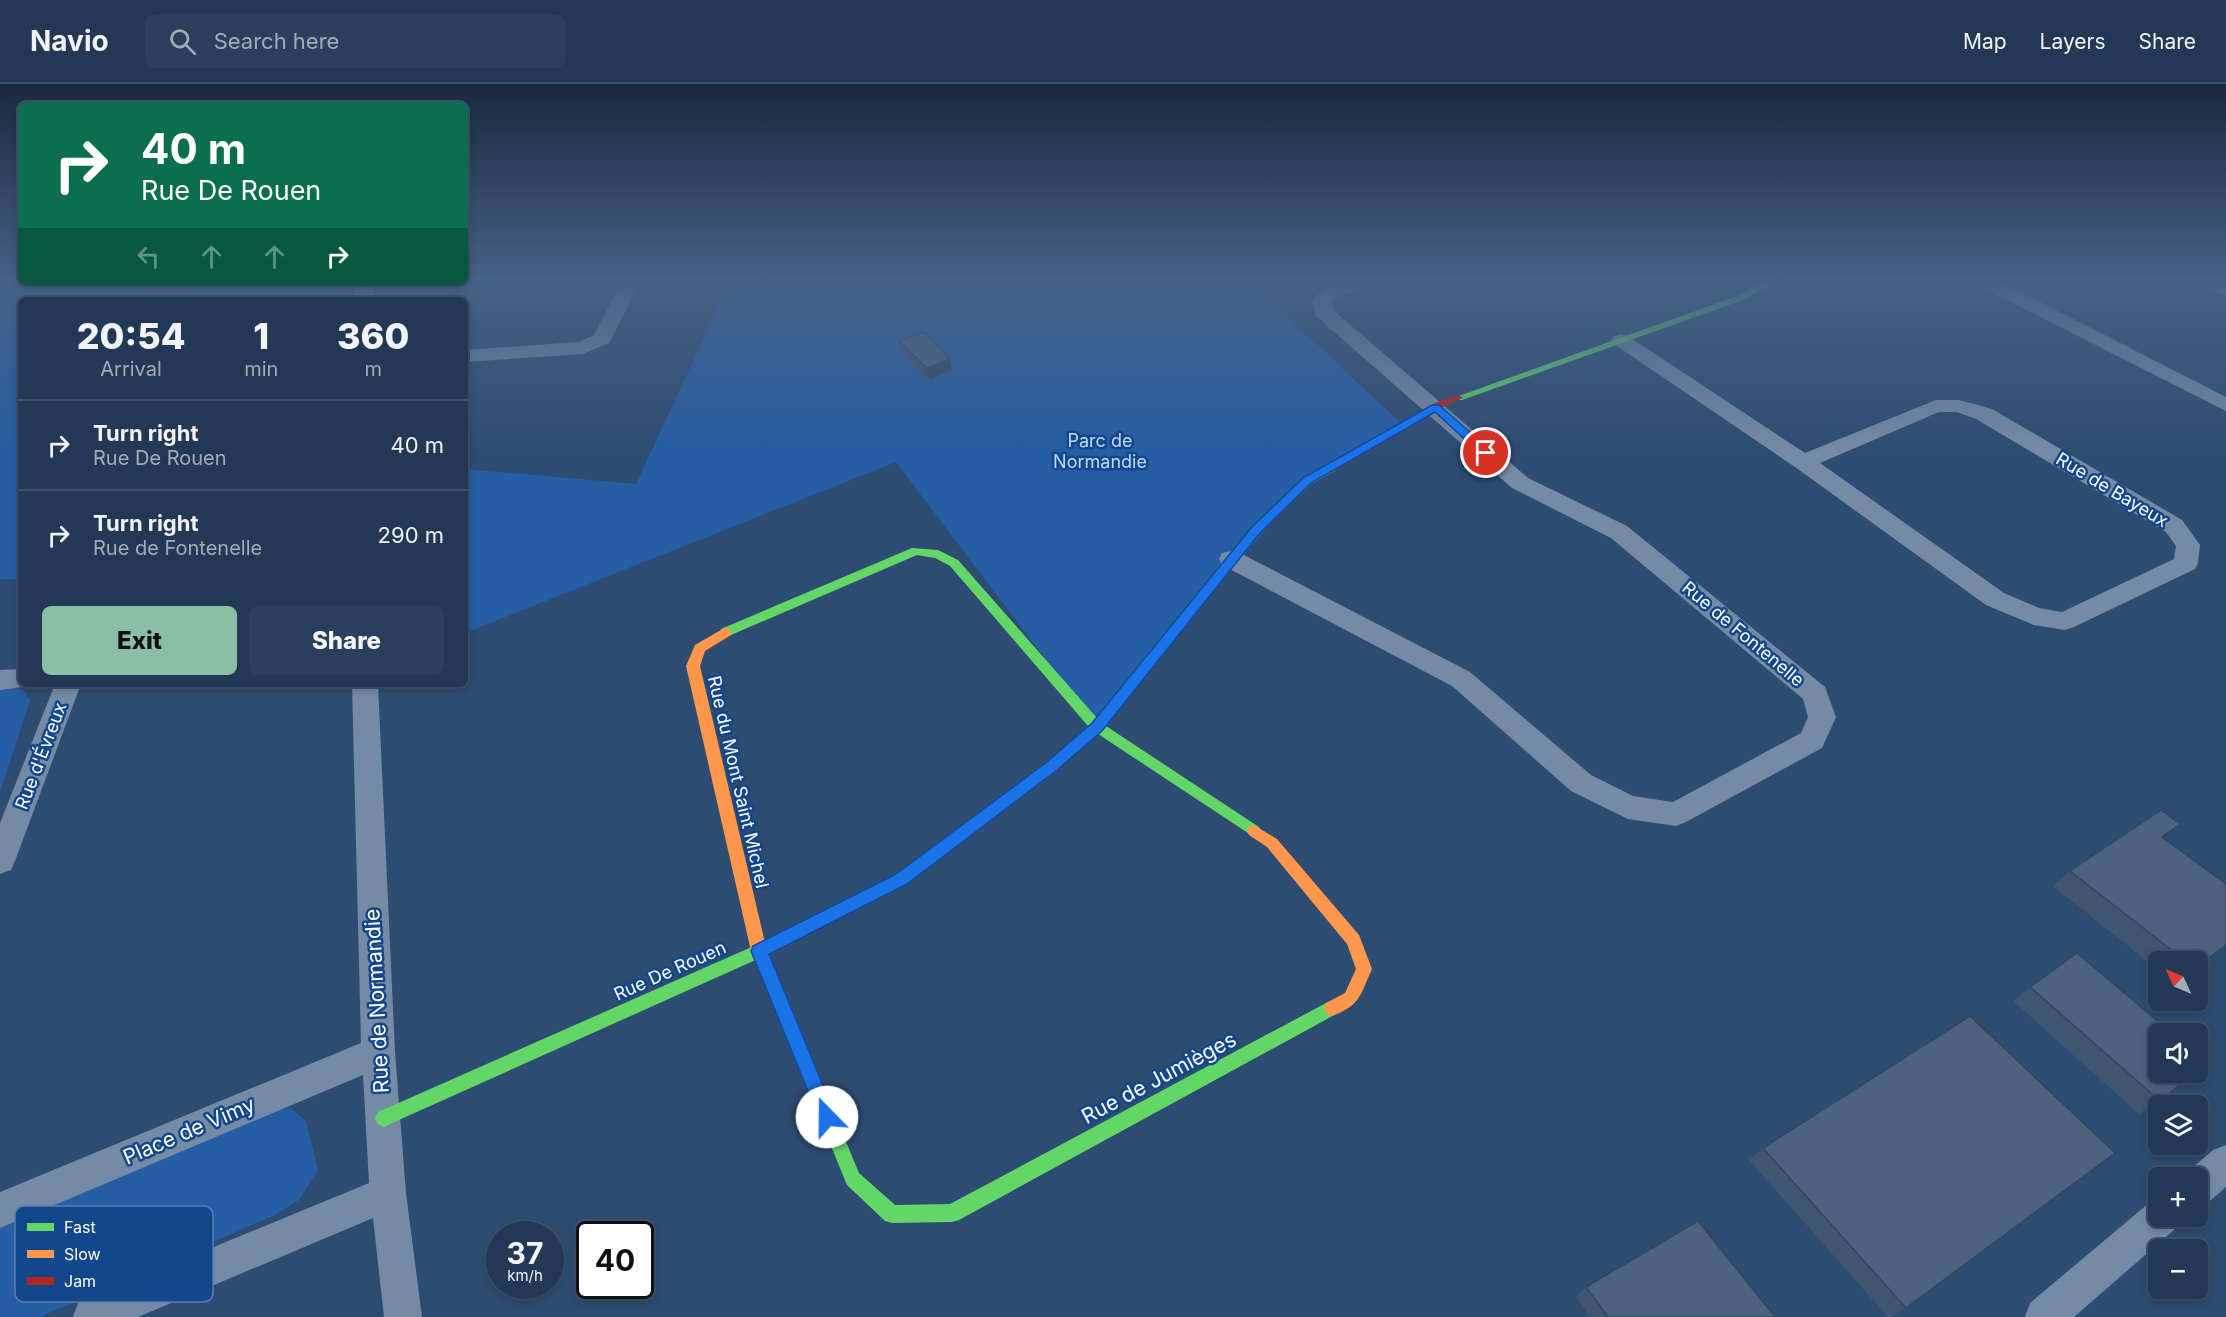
<!DOCTYPE html>
<meta charset="utf-8">
<style>
body{margin:0;font-family:Inter,sans-serif;background:#2a3f5b;color:#f1f3f6;height:100vh;display:flex;flex-direction:column;font-size:22px;white-space:nowrap}
*{box-sizing:border-box;margin:0}
p{font-size:20px;color:#a2acb9}
.icon{flex:none;width:33px;height:33px;fill:none;stroke:currentColor;stroke-width:2;stroke-linecap:round;stroke-linejoin:round}
.map{position:relative;flex:1;overflow:hidden}
.details{position:absolute;left:18px;top:213px;width:450px;height:390px;display:flex;flex-direction:column;background:#223855;border-radius:9px;box-shadow:0 3px 9px #0003,0 0 0 2px #3f526c}
.details>*{flex:none}
.guide{position:absolute;left:18px;top:18px;width:450px;height:183px;border-radius:9px;box-shadow:0 3px 9px #0003,0 0 0 2px #3f526c;background:#0b6e4f;color:#fff;overflow:hidden}
.needle{width:39px;rotate:314deg}
.controls{position:absolute;left:2148px;top:867px;display:grid;gap:12px}
.controls a{display:grid;place-items:center;width:60px;height:60px;border-radius:9px;background:#223855;box-shadow:0 3px 9px #0003,0 0 0 2px #3f526c;font-size:30px}
.speed{position:absolute;left:486px;top:1137px;display:flex;gap:12px;font-size:30px;font-weight:700;text-align:center}
.speed>*{display:grid;place-content:center;width:78px;height:78px;border-radius:50%;background:#223855;box-shadow:0 3px 9px #0003,0 0 0 2px #3f526c;line-height:1}
.speed small{font-size:15px;font-weight:400}
.speed .limit{border:3px solid #111;border-radius:9px;background:#fff;color:#111}
.pin{position:absolute;display:grid;place-items:center;width:51px;height:51px;color:#fff;margin:-26px;border:3px solid #fff;border-radius:50%;box-shadow:0 2px 6px #0007}
.me{position:absolute;width:66px;margin:-33px;rotate:338deg;stroke-linejoin:round;filter:drop-shadow(0 0 4px #0008)}
.turn{display:flex;align-items:center;gap:21px;height:126px;padding:0 24px;font-size:27px}
.turn .icon{width:78px;height:78px;stroke-width:2.5}
.turn b{display:block;font-size:42px;line-height:51px}
.lanes{display:flex;align-items:center;height:57px;padding:0 24px;background:#0003;justify-content:center;gap:30px;direction:ltr}
.lanes .off{opacity:.35}
.eta{display:flex;justify-content:space-evenly;align-items:center;height:102px;text-align:center}
.eta b{font-size:36px;font-weight:800;line-height:42px}
.button{display:flex;gap:12px;margin-top:auto;padding:12px 24px}
.button a{flex:1;height:69px;border-radius:9px;background:#8abfa5;color:#111;font-size:24px;font-weight:800;line-height:69px;text-align:center}
.button a+a{background:#2a3f5b;color:#f1f3f6}
ul{padding:0;list-style:none}
li{display:flex;align-items:center;gap:18px;height:90px;padding:0 24px;border-top:2px solid #3f526c}
li div{flex:1}
li b{display:block;font-size:22px}
li em{font-style:normal}
header{display:flex;align-items:center;gap:36px;box-sizing:border-box;height:84px;padding:0 30px;background:#223855;border-bottom:2px solid #3f526c}
header strong{font-size:28px}
nav{display:flex;gap:33px;margin-inline-start:auto;font-size:21px}
.search{width:420px;height:54px;background:#2a3f5b;display:flex;align-items:center;gap:15px;box-sizing:border-box;padding:0 21px;border-radius:9px;color:#a2acb9;font-size:22px}
.map>svg:first-child{display:block}
.green{fill:#255ea4}
.water{fill:#335a8b}
.lines{fill:none;stroke-linecap:round;stroke-linejoin:round}
.street{fill:#758ba5;fill-rule:evenodd}
.fast{fill:#63d668;fill-rule:evenodd}
.slow{fill:#ff974d;fill-rule:evenodd}
.jam{fill:#b3261e;fill-rule:evenodd}
.wall{fill:#40556f}
.shaded-wall{fill:#34455a}
.building{fill:#4b6381;stroke:#34455a;stroke-width:1.5}
.route{fill:#1a73e8;stroke:#114b97;stroke-width:1.5}
.labels{text-anchor:middle;stroke-width:5;stroke-linejoin:round;paint-order:stroke}
.park-label{font-size:18px;fill:#c1dcfc;stroke:#12478d}
.street-label{font-size:18px;fill:#fff;stroke:#12478d}
.near-street-label{font-size:21px;fill:#fff;stroke:#12478d}
.key{fill:#12478d;stroke:#597eaf;stroke-width:1.5}
.key-label{font-size:16px;fill:#fff}
</style>
<header>
<strong>Navio</strong>
<div class="search"><svg class="icon" aria-label="search" viewBox="0 0 24 24"><circle cx="10" cy="10" r="6"/><path d="M15 15l6 6"/></svg>Search here</div>
<nav><a>Map</a><a>Layers</a><a>Share</a></nav>
</header>
<div class="map">
<svg width="2226" height="1233" viewBox="0 0 2226 1233">
<rect width="100%" height="100%" fill="#2e4b71"/>
<!-- green -->
<path class="green" d="M 0,197 L 334,198 L 334,216 L 21,216 L 21,495 L 0,495 Z
M 841,197 L 1249,197 L 1403,341 L 1307,397 L 1097,643 L 896,378 L 465,549 L 465,385 L 636,400 L 729,200 L 829,201 Z
M 10,603 L 23,606 L 30,616 L 0,708 L 0,605 Z
M 290,1024 L 306,1037 L 318,1086 L 299,1116 L 275,1131 L 40,1233 L 0,1233 L 0,1140 L 268,1028 Z"/>
<!-- water -->
<path class="water" d="M 148,198 L 190,198 L 195,204 L 187,216 L 123,216 Z"/>
<g class="lines">
<!-- street -->
<path class="street" d="M 622,197 L 641,197 L 609,259 L 583,270 L 465,278 L 465,266 L 579,258 L 594,251 Z
M 1343,197 L 1370,197 L 1368,201 L 1338,213 L 1332,218 L 1333,226 L 1528,394 L 1627,442 L 1825,603 L 1836,633 L 1822,664 L 1686,738 L 1676,742 L 1628,735 L 1571,707 L 1452,602 L 1222,481 L 1219,475 L 1222,469 L 1231,467 L 1240,469 L 1470,588 L 1591,691 L 1633,712 L 1673,718 L 1801,649 L 1808,633 L 1803,615 L 1611,454 L 1512,404 L 1316,232 L 1312,217 C 1320,206 1331,202 1343,197 Z
M 1975,197 L 1999,197 L 2226,313 L 2226,327 L 1977,201 Z
M 2199,197 L 2226,199 L 2226,212 L 2201,201 Z
M 353,198 L 373,198 L 373,216 L 353,216 Z
M 1621,250 L 1628,252 L 1805,369 L 1936,316 L 1959,316 L 1992,325 L 2182,436 L 2200,461 L 2198,479 L 2195,485 L 2074,543 L 2065,546 L 2034,541 L 1986,521 L 1795,383 L 1614,260 L 1611,256 L 1614,252 ZM 1939,328 L 1957,328 L 1976,335 L 2166,448 L 2176,462 L 2174,475 L 2062,528 L 2039,524 L 2004,509 L 1820,379 Z
M 21,585 L 21,600 L 32,600 L 30,602 L 0,606 L 0,586 Z
M 55,600 L 81,600 L 15,777 L 11,786 L 0,790 L 0,739 Z
M 352,600 L 378,600 L 395,968 L 406,1109 L 422,1233 L 384,1233 L 373,1134 L 138,1233 L 73,1233 L 78,1219 L 369,1099 L 363,991 L 0,1144 L 0,1108 L 361,959 Z
M 2226,1061 L 2226,1103 L 2211,1116 L 2198,1121 L 2198,1094 L 2184,1094 L 2185,1090 L 2213,1066 Z
M 2158,1115 L 2158,1132 L 2180,1132 L 2175,1145 L 2074,1233 L 2025,1233 L 2030,1219 L 2149,1119 Z"/>
<!-- fast -->
<path class="fast" d="M 1764,197 L 1777,197 L 1743,216 L 1462,316 L 1454,316 L 1453,314 L 1737,212 Z
M 1332,379 L 1336,380 L 1336,386 L 1311,400 L 1259,450 L 1106,642 L 1259,743 L 1261,747 L 1259,751 L 1254,753 L 1098,650 L 1057,686 L 986,739 L 981,741 L 976,739 L 974,735 L 976,731 L 1047,678 L 1088,642 L 950,482 L 935,474 L 917,471 L 731,551 L 726,553 L 720,548 L 721,545 L 912,464 L 938,466 L 958,476 L 1097,634 L 1251,444 L 1303,394 Z
M 765,857 L 771,859 L 773,864 L 771,869 L 390,1040 L 384,1043 L 378,1040 L 375,1034 L 378,1028 Z
M 767,880 L 773,882 L 775,887 L 859,1089 L 895,1121 L 950,1120 L 1326,919 L 1332,916 L 1338,919 L 1340,924 L 1338,929 L 959,1136 L 952,1138 L 892,1139 L 885,1137 L 847,1101 L 759,887 L 761,882 Z"/>
<!-- slow -->
<path class="slow" d="M 726,543 L 732,548 L 731,551 L 705,567 L 700,582 L 767,867 L 775,887 L 773,892 L 767,894 L 761,892 L 751,867 L 686,582 L 695,561 Z
M 1254,741 L 1277,755 L 1359,851 L 1372,885 C 1360,911 1361,921 1332,932 L 1326,929 L 1324,924 L 1326,919 L 1345,909 L 1356,885 L 1347,860 L 1267,763 L 1249,751 L 1247,747 L 1249,743 Z"/>
<!-- jam -->
<path class="jam" d="M 1458,311 L 1463,314 L 1447,321 L 1336,386 L 1328,386 L 1326,383 L 1439,317 Z
M 981,729 L 986,731 L 988,735 L 986,739 L 906,800 L 771,869 L 765,871 L 759,869 L 757,864 L 759,859 L 896,790 Z"/>
</g>
<!-- wall -->
<path class="wall" d="M 899,257 L 952,286 L 929,296 L 901,268 Z
M 2164,755 L 2198,878 L 2158,878 L 2158,886 L 2053,802 L 2070,787 Z
M 2030,903 L 2160,1017 L 2139,1030 L 2013,917 Z
M 1763,1064 L 1906,1224 L 1891,1233 L 1888,1233 L 1749,1076 Z
M 1586,1203 L 1775,1233 L 1590,1233 L 1576,1213 Z"/>
<!-- shaded-wall -->
<path class="shaded-wall" d="M 950,275 L 952,286 L 929,296 L 927,284 Z
M 2180,740 L 2162,756 L 2162,753 Z"/>
<!-- building -->
<path class="building" d="M 924,248 L 950,275 L 927,284 L 899,257 Z
M 2161,726 L 2180,740 L 2162,753 L 2226,800 L 2226,861 L 2198,882 L 2198,878 L 2187,878 L 2070,787 Z
M 2077,869 L 2173,950 L 2158,950 L 2158,988 L 2195,988 L 2160,1017 L 2030,903 Z
M 1970,932 L 2115,1069 L 1906,1224 L 1763,1064 Z
M 2198,970 L 2207,978 L 2198,987 Z
M 1698,1137 L 1775,1233 L 1608,1233 L 1586,1203 Z"/>
<!-- sky -->
<linearGradient id="sky" x2="0" y2="1"><stop stop-color="#19293e"/><stop offset="0.53" stop-color="#466186"/><stop offset="1" stop-color="#466186" stop-opacity="0"/></linearGradient>
<rect width="2226" height="370" fill="url(#sky)"/>
<!-- route -->
<path class="route" d="M 1432,321 L 1439,321 L 1490,366 L 1490,371 L 1482,371 L 1435,328 L 1311,399 L 1259,450 L 1102,647 L 1057,686 L 907,800 L 769,870 L 836,1033 L 833,1039 L 827,1041 L 821,1039 L 751,867 L 753,862 L 896,790 L 1047,678 L 1092,639 L 1251,444 L 1303,394 Z"/>
<g class="labels">
<!-- park labels -->
<g class="park-label">
<text x="1100" y="363">Parc de<tspan x="1100" dy="21">Normandie</tspan></text>
</g>
<!-- street labels -->
<g class="street-label">
<text transform="translate(2112 406) rotate(31)" y="6">Rue de Bayeux</text>
<text transform="translate(1743 550) rotate(40)" y="6">Rue de Fontenelle</text>
<text transform="translate(41 672) rotate(-69)" y="6">Rue d'Évreux</text>
<text transform="translate(738 698) rotate(77)" y="6">Rue du Mont Saint Michel</text>
<text transform="translate(670 887) rotate(-24)" y="6">Rue De Rouen</text>
</g>
<!-- near-street labels -->
<g class="near-street-label">
<text transform="translate(377 917) rotate(-93)" y="7">Rue de Normandie</text>
<text transform="translate(1159 994) rotate(-28)" y="7">Rue de Jumièges</text>
<text transform="translate(189 1047) rotate(-23)" y="7">Place de Vimy</text>
</g>
</g>
<!-- legend -->
<rect x="15" y="1122" width="198" height="96" rx="9" class="key"/>
<rect x="27" y="1139" width="27" height="8" fill="#63d668"/>
<rect x="27" y="1166" width="27" height="8" fill="#ff974d"/>
<rect x="27" y="1193" width="27" height="8" fill="#b3261e"/>
<g class="key-label">
<text x="64" y="1149">Fast</text>
<text x="64" y="1176">Slow</text>
<text x="64" y="1203">Jam</text>
</g>
</svg>
<div class="controls">
<a><svg class="needle" viewBox="-14 -14 28 28"><path d="M0-13l5 13h-10z" fill="#e53935"/><path d="M0 13l5-13h-10z" fill="#a2acb9"/></svg></a>
<a><svg class="icon" aria-label="sound" viewBox="0 0 24 24"><path d="M4 9h4l5-4v14l-5-4H4zM17 9q2 3 0 6"/></svg></a>
<a><svg class="icon" aria-label="layers" viewBox="0 0 24 24"><path d="M12 4l9 5-9 5-9-5zM3 14l9 5 9-5"/></svg></a>
<a>+</a>
<a>−</a>
</div>
<div class="speed"><div>37<small>km/h</small></div><div class="limit">40</div></div>
<div class="pin" style="left:1486px;top:369px;background:#d93025"><svg class="icon" aria-label="arrive" viewBox="0 0 24 24"><path d="M6 21V4h12l-3 4 3 4H6"/></svg></div>
<svg class="me" style="left:827px;top:1033px" viewBox="-20 -20 40 40"><circle r="19" fill="#fff"/><path d="M0-13L10 11 0 6-10 11z" fill="#1a73e8"/></svg>
<div class="guide">
<div class="turn"><svg class="icon" aria-label="right" viewBox="0 0 24 24"><path d="M7 20v-9h11M14 6l5 5-5 5"/></svg><div><b>40 m</b>Rue De Rouen</div></div>
<div class="lanes"><svg class="icon off" aria-label="left" viewBox="0 0 24 24"><path d="M17 20v-9H6M10 6l-5 5 5 5"/></svg><svg class="icon off" aria-label="ahead" viewBox="0 0 24 24"><path d="M12 20V5M6 11l6-6 6 6"/></svg><svg class="icon off" aria-label="ahead" viewBox="0 0 24 24"><path d="M12 20V5M6 11l6-6 6 6"/></svg><svg class="icon" aria-label="right" viewBox="0 0 24 24"><path d="M7 20v-9h11M14 6l5 5-5 5"/></svg></div>
</div>
<section class="details">
<div class="eta">
<div><b>20:54</b><p>Arrival</p></div>
<div><b>1</b><p>min</p></div>
<div><b>360</b><p>m</p></div>
</div>
<ul>
<li><svg class="icon" aria-label="right" viewBox="0 0 24 24"><path d="M7 20v-9h11M14 6l5 5-5 5"/></svg><div><b>Turn right</b><p>Rue De Rouen</p></div><em>40 m</em></li>
<li><svg class="icon" aria-label="right" viewBox="0 0 24 24"><path d="M7 20v-9h11M14 6l5 5-5 5"/></svg><div><b>Turn right</b><p>Rue de Fontenelle</p></div><em>290 m</em></li>
</ul>
<div class="button"><a>Exit</a><a>Share</a></div>
</section>
</div>
